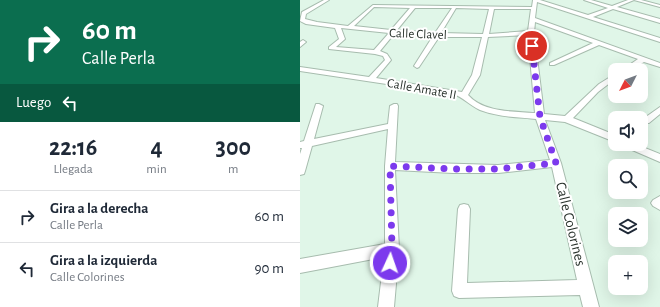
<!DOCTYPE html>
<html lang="es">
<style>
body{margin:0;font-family:"Alegreya Sans",sans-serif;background:#f2f2f3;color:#1f2937;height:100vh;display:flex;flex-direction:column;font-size:15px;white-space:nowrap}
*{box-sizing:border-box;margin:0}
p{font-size:13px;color:#747a83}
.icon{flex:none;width:22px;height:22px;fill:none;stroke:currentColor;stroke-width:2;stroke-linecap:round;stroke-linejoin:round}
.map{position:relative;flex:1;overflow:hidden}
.panel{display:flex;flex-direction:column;background:#fff;width:300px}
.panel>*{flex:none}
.guide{background:#0b6e4f;color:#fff;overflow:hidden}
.needle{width:26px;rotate:228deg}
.buttons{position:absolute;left:308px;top:63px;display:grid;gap:8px}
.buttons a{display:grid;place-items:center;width:40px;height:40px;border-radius:8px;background:#fff;box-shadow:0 4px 16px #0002;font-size:20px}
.pin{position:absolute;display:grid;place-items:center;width:34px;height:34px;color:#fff;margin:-17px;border:2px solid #fff;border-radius:50%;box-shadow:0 1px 4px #0007}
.me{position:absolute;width:44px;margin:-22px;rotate:3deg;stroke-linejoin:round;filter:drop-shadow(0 0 3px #0008)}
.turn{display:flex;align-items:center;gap:14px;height:84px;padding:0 16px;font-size:18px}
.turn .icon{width:52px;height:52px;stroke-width:2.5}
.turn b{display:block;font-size:28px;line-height:34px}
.then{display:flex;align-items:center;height:38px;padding:0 16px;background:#0003;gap:8px;font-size:15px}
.eta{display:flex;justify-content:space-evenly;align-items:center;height:68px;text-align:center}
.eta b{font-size:24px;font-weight:700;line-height:28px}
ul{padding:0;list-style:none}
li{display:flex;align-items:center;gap:12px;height:52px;padding:0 16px;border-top:1px solid #e0e1e3}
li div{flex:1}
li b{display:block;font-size:15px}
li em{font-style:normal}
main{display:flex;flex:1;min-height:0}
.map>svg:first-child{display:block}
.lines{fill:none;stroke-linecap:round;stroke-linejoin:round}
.minor-casing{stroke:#a7bcae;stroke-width:2}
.minor{fill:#fff;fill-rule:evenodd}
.route{stroke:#7c3aed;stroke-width:7;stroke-dasharray:0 12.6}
.labels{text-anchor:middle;stroke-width:4;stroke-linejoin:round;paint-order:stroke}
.far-street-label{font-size:13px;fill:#29322c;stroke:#fff}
.street-label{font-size:15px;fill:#29322c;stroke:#fff}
</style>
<main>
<section class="panel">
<div class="guide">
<div class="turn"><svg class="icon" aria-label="right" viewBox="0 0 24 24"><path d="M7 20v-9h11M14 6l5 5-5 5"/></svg><div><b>60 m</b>Calle Perla</div></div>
<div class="then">Luego<svg class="icon" aria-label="left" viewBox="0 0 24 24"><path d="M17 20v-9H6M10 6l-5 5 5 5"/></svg></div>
</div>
<div class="eta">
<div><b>22:16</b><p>Llegada</p></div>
<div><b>4</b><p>min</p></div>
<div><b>300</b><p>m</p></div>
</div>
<ul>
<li><svg class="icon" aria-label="right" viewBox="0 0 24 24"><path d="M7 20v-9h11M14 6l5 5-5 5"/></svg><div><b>Gira a la derecha</b><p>Calle Perla</p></div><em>60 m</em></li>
<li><svg class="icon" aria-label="left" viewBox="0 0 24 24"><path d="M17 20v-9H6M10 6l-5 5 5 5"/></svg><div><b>Gira a la izquierda</b><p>Calle Colorines</p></div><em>90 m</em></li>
</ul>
</section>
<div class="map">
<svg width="360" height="307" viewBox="0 0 360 307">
<rect width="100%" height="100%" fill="#e0f6e8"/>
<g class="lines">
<defs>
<path id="minor" d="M 24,0 L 29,0 L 6,14 L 5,19 L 17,22 L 48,26 L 73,5 L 232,7 L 233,0 L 240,0 L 288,15 L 308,8 L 284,0 L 291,0 L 312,6 L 328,0 L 341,0 L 360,5 L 360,7 L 334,0 L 317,7 L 360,19 L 360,23 L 313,9 L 293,17 L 360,38 L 360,42 L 237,2 L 235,18 L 360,63 L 360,67 L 344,62 L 330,70 L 322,70 L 338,59 L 299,45 L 254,65 L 250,65 L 250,63 L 293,43 L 235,22 L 234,33 L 244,114 L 265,116 L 299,84 L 315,74 L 315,79 L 298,92 L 273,118 L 315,135 L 315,142 L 265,122 L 245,120 L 261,163 L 299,307 L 283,307 L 280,295 L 159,298 L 154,296 L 152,291 L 158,209 L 160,205 L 164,204 L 168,205 L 170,209 L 167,283 L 277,280 L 252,167 L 198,173 L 153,173 L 95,170 L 99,249 L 94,307 L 78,307 L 84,257 L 0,273 L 0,259 L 85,244 L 85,166 L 88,129 L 12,146 L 5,171 L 4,174 L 0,175 L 0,154 L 2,148 L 0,148 L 0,142 L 4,141 L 16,104 L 19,104 L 23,106 L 14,139 L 88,124 L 90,106 L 94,104 L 97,104 L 98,106 L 95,162 L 198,165 L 250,160 L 236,119 C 217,117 198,117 180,110 C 169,105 163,97 153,94 L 0,71 L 0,67 L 69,77 L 85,60 L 83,56 L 75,54 L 29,49 L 29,47 L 39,39 L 35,28 L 6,24 L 0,21 L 2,12 ZM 74,7 L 110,8 L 91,30 L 54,26 ZM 115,8 L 152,8 L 135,33 L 97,30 ZM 156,8 L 189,9 L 183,34 L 141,33 ZM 194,9 L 231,9 L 228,31 L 189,34 ZM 41,28 L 89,33 L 74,50 L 36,47 L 45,39 ZM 94,34 L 133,36 L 114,66 L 117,68 L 119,67 L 139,37 L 182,37 L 172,75 L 162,92 L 76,78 L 91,60 L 87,54 L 80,51 ZM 228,35 L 235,113 C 213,111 184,113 168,95 L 180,75 L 188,37 Z
M 3,40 L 6,42 L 0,47 L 0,42 Z
M 360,107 L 360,114 L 349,123 L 343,123 L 342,121 L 343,119 Z
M 321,144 L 335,144 L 360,154 L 360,162 L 323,146 Z
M 360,196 L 360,210 L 353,206 L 351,203 L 353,200 Z"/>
</defs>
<!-- minor casing -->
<use href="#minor" class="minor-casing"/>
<!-- minor -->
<use href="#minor" class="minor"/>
</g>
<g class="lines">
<!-- route -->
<path class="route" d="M 90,263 L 92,249 L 90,166 L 153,169 L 198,169 L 256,163 L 240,117 L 232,46"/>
</g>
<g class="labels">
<!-- far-street labels -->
<g class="far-street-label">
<text transform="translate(118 33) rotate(2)" y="5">Calle Clavel</text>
<text transform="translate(122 88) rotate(10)" y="5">Calle Amate II</text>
</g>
<!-- street labels -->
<g class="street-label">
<text transform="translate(271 224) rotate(76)" y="5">Calle Colorines</text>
</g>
</g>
</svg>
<div class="buttons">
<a><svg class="needle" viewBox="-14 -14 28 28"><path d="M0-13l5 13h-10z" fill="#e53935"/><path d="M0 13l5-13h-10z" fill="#747a83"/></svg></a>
<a><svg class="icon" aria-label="sound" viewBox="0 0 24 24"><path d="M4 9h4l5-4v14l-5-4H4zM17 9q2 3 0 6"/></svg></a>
<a><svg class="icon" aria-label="search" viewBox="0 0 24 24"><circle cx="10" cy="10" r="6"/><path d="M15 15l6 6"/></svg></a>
<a><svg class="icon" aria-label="layers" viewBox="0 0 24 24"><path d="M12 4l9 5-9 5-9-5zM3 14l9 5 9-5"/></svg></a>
<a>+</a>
</div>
<div class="pin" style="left:232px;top:46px;background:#d93025"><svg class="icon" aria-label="arrive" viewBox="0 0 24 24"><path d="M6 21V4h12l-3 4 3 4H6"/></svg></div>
<svg class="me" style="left:90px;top:263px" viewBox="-20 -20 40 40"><circle r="17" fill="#7c3aed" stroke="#fff" stroke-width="3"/><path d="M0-11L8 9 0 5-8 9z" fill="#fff"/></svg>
</div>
</main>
